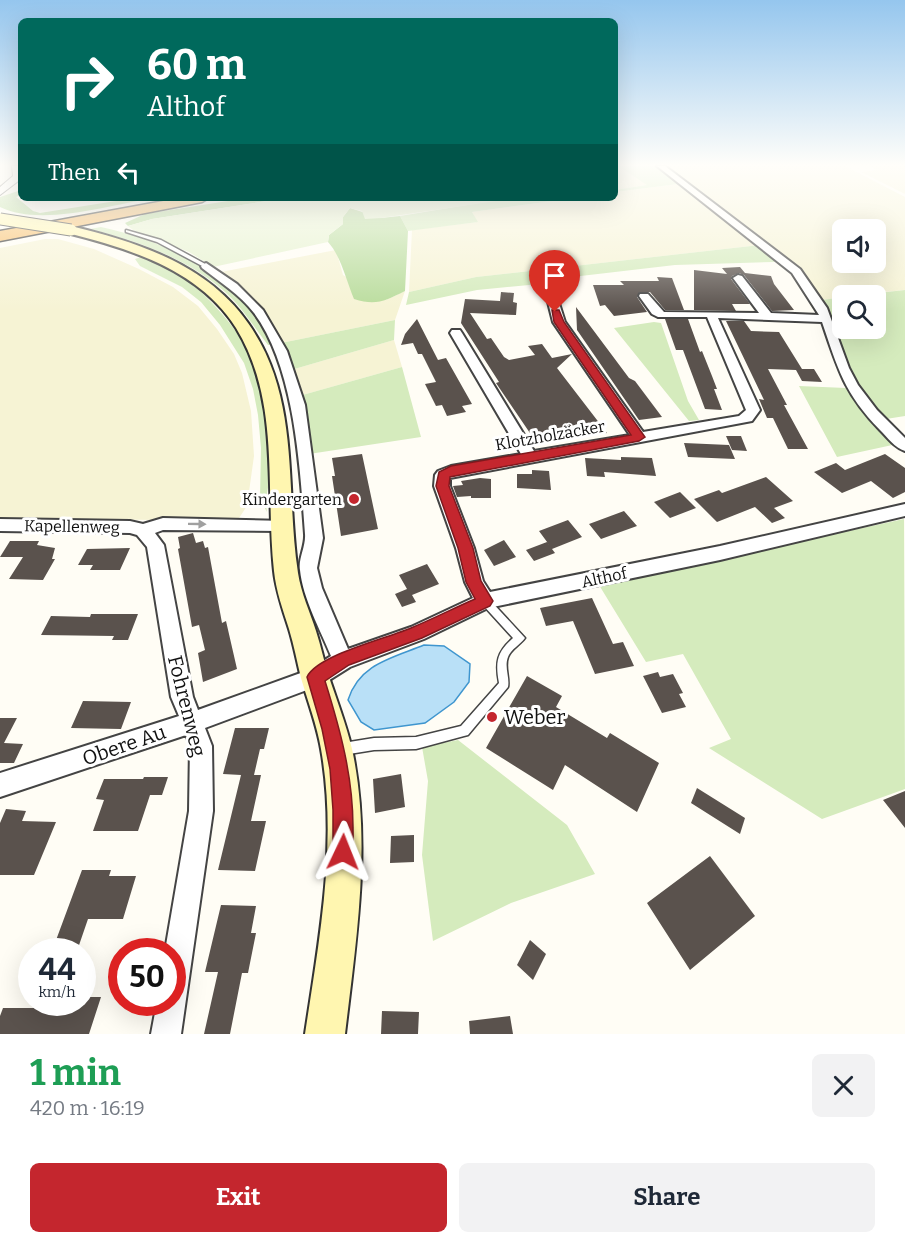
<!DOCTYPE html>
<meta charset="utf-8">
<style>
body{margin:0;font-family:Bitter,serif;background:#f2f2f3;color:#1f2937;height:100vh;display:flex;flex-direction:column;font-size:22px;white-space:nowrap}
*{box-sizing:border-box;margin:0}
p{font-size:20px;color:#747a83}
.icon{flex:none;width:33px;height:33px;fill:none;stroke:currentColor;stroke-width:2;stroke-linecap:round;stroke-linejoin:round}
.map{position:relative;height:1034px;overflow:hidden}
.drawer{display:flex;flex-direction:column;background:#fff;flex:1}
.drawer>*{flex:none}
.hud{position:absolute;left:18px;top:18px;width:600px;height:183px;border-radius:9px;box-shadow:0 6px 24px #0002;background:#00695c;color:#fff;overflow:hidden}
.tools{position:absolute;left:832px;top:219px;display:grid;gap:12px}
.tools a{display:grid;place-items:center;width:54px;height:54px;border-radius:9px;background:#fff;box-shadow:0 6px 24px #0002;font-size:30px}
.speed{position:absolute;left:18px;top:938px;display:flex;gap:12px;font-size:30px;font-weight:700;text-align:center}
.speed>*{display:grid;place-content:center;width:78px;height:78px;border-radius:50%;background:#fff;box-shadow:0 6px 24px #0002;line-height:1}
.speed small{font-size:15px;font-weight:400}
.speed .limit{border:9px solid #d22;background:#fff;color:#111}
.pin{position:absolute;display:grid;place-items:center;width:51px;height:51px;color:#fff;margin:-62px -26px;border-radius:50% 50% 50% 0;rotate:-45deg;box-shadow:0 0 6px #0007}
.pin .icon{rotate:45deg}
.me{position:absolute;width:66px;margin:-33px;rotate:2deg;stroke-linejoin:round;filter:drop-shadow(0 0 4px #0008)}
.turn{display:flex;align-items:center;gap:21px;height:126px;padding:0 30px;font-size:27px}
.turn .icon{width:78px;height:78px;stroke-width:2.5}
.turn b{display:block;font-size:42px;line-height:51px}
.then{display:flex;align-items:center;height:57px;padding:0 30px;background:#0003;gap:12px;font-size:22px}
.round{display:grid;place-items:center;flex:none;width:63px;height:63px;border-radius:9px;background:#f2f2f3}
.head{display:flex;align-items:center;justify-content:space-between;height:102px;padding:0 30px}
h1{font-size:36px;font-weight:700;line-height:45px;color:#1e9e55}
.button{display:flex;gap:12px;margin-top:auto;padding:12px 30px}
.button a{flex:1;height:69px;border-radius:9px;background:#c4262e;color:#fff;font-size:24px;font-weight:700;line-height:69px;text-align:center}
.button a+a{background:#f2f2f3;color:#1f2937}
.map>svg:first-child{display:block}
.farmland{fill:#f6f3d4;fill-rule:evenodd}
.green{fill:#d5ebbd}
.forest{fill:#b9dc9c}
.pitch{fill:#e6f2cf}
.water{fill:#b9e0f7;stroke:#3f96cf;stroke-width:1.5}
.building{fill:#5a524d}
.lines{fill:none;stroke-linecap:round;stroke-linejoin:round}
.service-casing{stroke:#444;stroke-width:3}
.minor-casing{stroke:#444;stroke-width:4}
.tertiary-casing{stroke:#444;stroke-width:2}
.secondary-casing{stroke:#333;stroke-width:4}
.trunk-casing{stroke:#222;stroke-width:3}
.service{fill:#fff;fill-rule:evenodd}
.minor{fill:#fff;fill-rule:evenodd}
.tertiary{fill:#fff;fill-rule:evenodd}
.secondary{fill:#fff6b0;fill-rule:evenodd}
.trunk{fill:#f7bc64;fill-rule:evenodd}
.secondary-bridge-casing{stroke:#333;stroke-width:13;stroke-linecap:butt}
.secondary-bridge{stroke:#fff6b0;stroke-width:11}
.oneway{fill:#a0a0a0}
.route{fill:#c4262e;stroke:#7f191e;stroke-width:1.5}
.poi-dot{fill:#c4262e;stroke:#fff;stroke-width:2}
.labels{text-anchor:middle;stroke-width:6;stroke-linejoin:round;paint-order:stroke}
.street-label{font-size:16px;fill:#111;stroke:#fff}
.poi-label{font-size:16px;fill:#111;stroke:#fff;text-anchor:end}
.near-street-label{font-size:20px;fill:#111;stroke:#fff}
.near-poi-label{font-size:20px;fill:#111;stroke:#fff;text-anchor:start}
</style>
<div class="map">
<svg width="905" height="1034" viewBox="0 0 905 1034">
<rect width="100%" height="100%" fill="#fffdf5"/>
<!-- farmland -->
<path class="farmland" d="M 615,166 L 618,166 L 648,185 L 615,190 Z
M 669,166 L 845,166 L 905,197 L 905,290 L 843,296 L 843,297 L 822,300 L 808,282 L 692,188 ZM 843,230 L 876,230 L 876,262 L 843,262 Z
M 870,166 L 905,166 L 905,194 L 861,172 L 876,170 Z
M 678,184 L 760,245 L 476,277 L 409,292 L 412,230 L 477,222 L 472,212 L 574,198 L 615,198 L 615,192 Z
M 45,239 L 58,239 L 94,249 L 139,269 L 173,287 L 198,306 L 217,329 L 234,354 L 242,373 L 251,411 L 254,456 L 247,506 L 237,521 L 0,518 L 0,248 Z
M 336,250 L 343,275 L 386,300 L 405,291 L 395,320 L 281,343 L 236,285 L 221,272 Z
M 394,340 L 402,367 L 299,396 L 291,370 Z"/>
<!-- green -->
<path class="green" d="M 618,166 L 657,166 L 678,184 L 615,192 L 615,190 L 647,185 Z
M 509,198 L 527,198 L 531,201 L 574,198 L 472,212 L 478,222 L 408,231 L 400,216 Z
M 101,227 C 159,240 216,265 255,313 C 263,322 269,334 275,344 L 268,345 C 254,327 241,306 224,291 C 186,258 138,241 90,229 Z
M 100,241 C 128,246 160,260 183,277 C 217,302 259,353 266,394 C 269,415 274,447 272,467 C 270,482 264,497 267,512 L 260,499 L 261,448 L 258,415 L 253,389 L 244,363 L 220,325 L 201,302 L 182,287 L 140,266 L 135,259 L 141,257 Z
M 760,245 L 776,258 L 774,262 L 675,265 L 572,277 L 529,285 L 477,290 L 406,305 L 409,292 L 476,277 Z
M 905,290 L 905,416 L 886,419 C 871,402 856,383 846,362 C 837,342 834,320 822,300 L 843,297 L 843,328 L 876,328 L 876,296 L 859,295 Z
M 395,320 L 394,340 L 291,370 L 281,343 Z
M 654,322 L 661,323 L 688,401 L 699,420 L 689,421 L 614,328 Z
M 402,367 L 421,437 L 309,454 L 299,396 Z
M 799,386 L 846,388 L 868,417 L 897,444 L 837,457 Z
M 904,519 L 905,789 L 822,819 L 709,748 L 731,739 L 683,654 L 646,662 L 599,585 Z
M 458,740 L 567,825 L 595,874 L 511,903 L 433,941 L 422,855 L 428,781 L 422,747 Z"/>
<!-- forest -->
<path class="forest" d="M 21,190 L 21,195 L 16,197 L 33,211 L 40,213 L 135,198 L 153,198 C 110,205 40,227 0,207 L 0,197 Z
M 247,198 L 286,198 L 152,219 L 128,226 L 125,223 L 145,214 Z
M 350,208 L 381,218 L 400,216 L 408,231 L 405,291 C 385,301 376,306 354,299 C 346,280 341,256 328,242 L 329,235 L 343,224 L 343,217 Z"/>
<!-- pitch -->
<path class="pitch" d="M 286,198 L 509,198 L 510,199 L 381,218 L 365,219 L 362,211 L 350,208 L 343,217 L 343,224 L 329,235 L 328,242 L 213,267 L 189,252 L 133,230 L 128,226 L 152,219 Z"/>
<!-- water -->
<path class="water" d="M 424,645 L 444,646 L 470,664 L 469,682 L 454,702 L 425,723 L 374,730 L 361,722 L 348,700 C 359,664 392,658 424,645 Z"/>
<!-- building -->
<path class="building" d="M 740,267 L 745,273 L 771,276 L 774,284 L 794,310 L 772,311 L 744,275 L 739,273 L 732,276 L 731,279 L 750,304 L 732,304 L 736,311 L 694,310 L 694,270 L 727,274 L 722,268 Z
M 657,277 L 672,278 L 684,310 L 665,310 L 650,292 L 640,292 L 637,297 L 647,312 L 614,316 L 605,305 L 600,306 L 593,285 L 624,285 L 620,281 L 659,281 Z
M 501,292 L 514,293 L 513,302 L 517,303 L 516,315 L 470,313 L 487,339 L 491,338 L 504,357 L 509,360 L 535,355 L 528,346 L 542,344 L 552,358 L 572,354 L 557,368 L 607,433 L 589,436 L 580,424 L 555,429 L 558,434 L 534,439 L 496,383 L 499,382 L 461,323 L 465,299 L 500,301 Z
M 576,307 L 629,378 L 635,381 L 662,417 L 639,420 L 577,330 Z
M 417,319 L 438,360 L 446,358 L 472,404 L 462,406 L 466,412 L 447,416 L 442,405 L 436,406 L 425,384 L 436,382 L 422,354 L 418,354 L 413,343 L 401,345 L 405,334 Z
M 665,319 L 688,319 L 700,352 L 702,351 L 712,376 L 717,389 L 714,389 L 722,410 L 705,409 L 683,350 L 676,350 Z
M 726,321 L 744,321 L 751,331 L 779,332 L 802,369 L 814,369 L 822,382 L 802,381 L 796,370 L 768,369 L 787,405 L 784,405 L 808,449 L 788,449 L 773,418 L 767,418 L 759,399 L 764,400 Z
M 726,436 L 741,436 L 747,451 L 732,450 Z
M 684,443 L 729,445 L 735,459 L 688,457 Z
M 362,454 L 378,529 L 341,536 L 332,476 L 335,476 L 332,458 Z
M 885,454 L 905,468 L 905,492 L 893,498 L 871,481 L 842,493 L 814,472 L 836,463 L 845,470 Z
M 621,457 L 652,458 L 656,476 L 604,472 L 605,477 L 587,476 L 585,458 L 621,460 Z
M 532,470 L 549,471 L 551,490 L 517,488 L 517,474 L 532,474 Z
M 766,477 L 793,501 L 774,508 L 785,518 L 772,523 L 755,507 L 717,522 L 694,499 L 719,490 L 722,493 Z
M 480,478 L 491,479 L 491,498 L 471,498 L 471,496 L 457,497 L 453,486 L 463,485 L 461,481 Z
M 680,492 L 696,508 L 670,518 L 654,502 Z
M 624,511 L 637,526 L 601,539 L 589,524 Z
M 568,520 L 582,537 L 552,549 L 555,553 L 534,561 L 526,550 L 547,542 L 550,546 L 539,531 Z
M 193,533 L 196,543 L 203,541 L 205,548 L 208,547 L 222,623 L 226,621 L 237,669 L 203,682 L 198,653 L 205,650 L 199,625 L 192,627 L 178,549 L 180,548 L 178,537 Z
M 504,540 L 516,557 L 494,566 L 484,550 Z
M 10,541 L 39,541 L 37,545 L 55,548 L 52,559 L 55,559 L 43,580 L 9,579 L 23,557 L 0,557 Z
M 130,548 L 120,570 L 90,570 L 93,565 L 78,565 L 87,549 Z
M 427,564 L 439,584 L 412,595 L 416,602 L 402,607 L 395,594 L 407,589 L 399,575 Z
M 592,598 L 613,644 L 623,642 L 634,666 L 595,674 L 573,621 L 546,626 L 540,608 Z
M 91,614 L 138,614 L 128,640 L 112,640 L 114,636 L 41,635 L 51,616 L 90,617 Z
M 658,672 L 660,677 L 673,674 L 683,693 L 679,694 L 686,707 L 662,713 L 643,676 Z
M 527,676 L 562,696 L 556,707 L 607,738 L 610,733 L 659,763 L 637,812 L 565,765 L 553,790 L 486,748 Z
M 83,701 L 131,702 L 121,729 L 71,728 Z
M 0,718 L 17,718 L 4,743 L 23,744 L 14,763 L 0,763 Z
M 235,728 L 269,728 L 264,749 L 260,749 L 254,775 L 261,775 L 251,821 L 266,821 L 255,871 L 218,870 L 241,775 L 223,774 Z
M 401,774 L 405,807 L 375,813 L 373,779 Z
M 144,777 L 168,777 L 162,795 L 150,795 L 138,831 L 93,831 L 104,800 L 96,799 L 104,779 L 143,779 Z
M 697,788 L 745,818 L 740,834 L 691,803 Z
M 905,791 L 905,828 L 883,800 Z
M 6,809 L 26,811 L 22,821 L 56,822 L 34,875 L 0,875 L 0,823 Z
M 414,835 L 414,862 L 390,863 L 391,836 Z
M 710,856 L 755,916 L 690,970 L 647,903 Z
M 82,870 L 111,870 L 109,876 L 136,876 L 123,919 L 88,919 L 77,951 L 52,951 Z
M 221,905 L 256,906 L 251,933 L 256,933 L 248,973 L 242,973 L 230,1034 L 204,1034 L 218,972 L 205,972 Z
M 530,940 L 546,954 L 533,980 L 517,965 Z
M 82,997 L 101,997 L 89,1034 L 0,1034 L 0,1016 L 3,1008 L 37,1008 L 39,1002 L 82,1002 Z
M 382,1011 L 419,1012 L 418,1034 L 381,1034 Z
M 510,1016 L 513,1034 L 470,1034 L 469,1021 Z"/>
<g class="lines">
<defs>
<path id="service" d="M 126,230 L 161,240 L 209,266 L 204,267 L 157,242 L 126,232 Z
M 485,597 L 488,598 L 525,638 C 520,645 511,649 508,657 C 504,667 510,678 508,687 L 468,735 L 464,736 L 416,749 L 374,750 L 343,755 L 339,753 L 337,749 L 339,745 L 343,743 L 374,738 L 416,737 L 461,726 L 499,683 C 495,662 497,652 513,638 L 482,604 L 480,601 L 482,598 Z"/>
<path id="minor" d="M 657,166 L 665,166 L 800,269 L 827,308 L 849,368 L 858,385 L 877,410 L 905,438 L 905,451 C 895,448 887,437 880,430 C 844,393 838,369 822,322 L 718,318 L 760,410 L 752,421 L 450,478 L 450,486 L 474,548 L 483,581 L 490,592 L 720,546 L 905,504 L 905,516 L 720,560 L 488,608 L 424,639 L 350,667 L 323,684 L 205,728 L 212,746 L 213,811 L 181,1034 L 151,1034 L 157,1002 L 172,1002 L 172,951 L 165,951 L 189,811 L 190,746 L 186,735 L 0,797 L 0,773 L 179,716 L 171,697 L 147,547 L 137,535 L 130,533 L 0,531 L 0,519 L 130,521 L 143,524 L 163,518 L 286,521 L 288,525 L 286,529 L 280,531 L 163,530 L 155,533 L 164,545 L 193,697 L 198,710 L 309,670 L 331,656 C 320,629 303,599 300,570 C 298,559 306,546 305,534 C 300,468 295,368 254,313 C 240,295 220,282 202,268 L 201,266 L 206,263 L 237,284 L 263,310 L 287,351 L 305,405 L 323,538 L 317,568 L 322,588 L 348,649 L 411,627 L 473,598 L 465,582 L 456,548 L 434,486 L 435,475 L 438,471 L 451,466 L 521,454 L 450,333 L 452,330 L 460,330 L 462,333 L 534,451 L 630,435 L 553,322 L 548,302 L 550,300 L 558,300 L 565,322 L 643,432 L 739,416 L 746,410 L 707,317 L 658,317 L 652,314 L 639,296 L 640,294 L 648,294 L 664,312 L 759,313 L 733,278 L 738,275 L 742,276 L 771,313 L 819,315 L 792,273 Z"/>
<path id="tertiary" d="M 12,166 L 21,166 L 21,179 L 0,195 L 0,187 L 13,176 Z"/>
<path id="secondary" d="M 71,226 C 137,242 207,264 248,323 C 301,397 285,489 298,573 C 301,593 310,612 316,631 C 321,646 324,662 329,677 C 337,701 346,724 352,749 C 372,842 356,941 345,1034 L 305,1034 C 319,941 338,843 321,749 C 317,725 308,702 301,678 C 297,662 294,645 289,629 C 283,610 276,591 274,571 C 265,489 281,401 236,328 C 200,270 128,248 67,233 L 65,230 Z"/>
<path id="trunk" d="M 180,198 L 209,198 L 202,202 L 0,241 L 0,231 Z"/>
</defs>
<!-- service casing -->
<use href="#service" class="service-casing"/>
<!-- minor casing -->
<use href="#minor" class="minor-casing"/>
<!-- tertiary casing -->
<use href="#tertiary" class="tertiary-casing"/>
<!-- secondary casing -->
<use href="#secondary" class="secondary-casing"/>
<!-- trunk casing -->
<use href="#trunk" class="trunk-casing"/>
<!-- service -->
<use href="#service" class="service"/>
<!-- minor -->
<use href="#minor" class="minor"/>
<!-- tertiary -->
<use href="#tertiary" class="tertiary"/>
<!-- secondary -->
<use href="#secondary" class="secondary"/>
<!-- trunk -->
<use href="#trunk" class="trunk"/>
<defs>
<path id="secondary-bridge" d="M 0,219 L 71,230"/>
</defs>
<!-- secondary-bridge casing -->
<use href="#secondary-bridge" class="secondary-bridge-casing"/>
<!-- secondary-bridge -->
<use href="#secondary-bridge" class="secondary-bridge"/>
</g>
<!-- one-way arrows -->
<defs><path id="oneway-solid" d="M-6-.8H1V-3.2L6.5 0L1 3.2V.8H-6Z" transform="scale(1.5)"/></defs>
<use class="oneway" href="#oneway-solid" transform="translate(197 524) rotate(1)"/>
<!-- sky -->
<linearGradient id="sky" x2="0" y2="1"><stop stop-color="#95c6ee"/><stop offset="0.53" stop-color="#fffefa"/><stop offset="1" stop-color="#fffefa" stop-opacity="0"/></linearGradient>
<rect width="905" height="311" fill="url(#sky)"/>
<!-- route -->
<path class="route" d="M 552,310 L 559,310 L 564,322 L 645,437 L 639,441 L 450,477 L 449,486 L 473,548 L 481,581 L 493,601 L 490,606 L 422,638 L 349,665 L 325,681 C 340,729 353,776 353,827 C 353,838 354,849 350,859 L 343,862 L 336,859 L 333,852 L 333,810 L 330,769 L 322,729 L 307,677 C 317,655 388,638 411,628 C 433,619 454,608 475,599 L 466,582 L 458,548 L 436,486 L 439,472 L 451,466 L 631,435 L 554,322 Z"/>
<!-- markers -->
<g class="poi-dot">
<circle cx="354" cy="499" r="6"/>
<circle cx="492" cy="717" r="6"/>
</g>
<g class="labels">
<!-- street labels -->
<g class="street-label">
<text transform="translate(550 435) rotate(-10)" y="6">Klotzholzäcker</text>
<text transform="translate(72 526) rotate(1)" y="6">Kapellenweg</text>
<text transform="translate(604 577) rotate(-12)" y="6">Althof</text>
</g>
<!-- poi labels -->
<g class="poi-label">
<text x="342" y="505">Kindergarten</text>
</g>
<!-- near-street labels -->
<g class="near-street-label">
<text transform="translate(187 706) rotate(76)" y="7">Fohrenweg</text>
<text transform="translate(124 745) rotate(-19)" y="7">Obere Au</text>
</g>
<!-- near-poi labels -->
<g class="near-poi-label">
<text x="504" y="724">Weber</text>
</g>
</g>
</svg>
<div class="tools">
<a><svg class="icon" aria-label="sound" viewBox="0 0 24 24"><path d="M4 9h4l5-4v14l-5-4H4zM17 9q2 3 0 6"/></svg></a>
<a><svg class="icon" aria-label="search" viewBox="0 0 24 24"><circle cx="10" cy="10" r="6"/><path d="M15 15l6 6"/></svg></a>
</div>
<div class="speed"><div>44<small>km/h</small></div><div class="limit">50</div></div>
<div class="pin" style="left:555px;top:312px;background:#d93025"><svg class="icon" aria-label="arrive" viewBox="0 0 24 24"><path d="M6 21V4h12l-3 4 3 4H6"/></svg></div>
<svg class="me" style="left:343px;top:852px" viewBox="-20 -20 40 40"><path d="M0-17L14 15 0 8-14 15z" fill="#c4262e" stroke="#fff" stroke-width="4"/></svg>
<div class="hud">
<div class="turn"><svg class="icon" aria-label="right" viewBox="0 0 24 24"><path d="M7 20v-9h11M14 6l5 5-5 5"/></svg><div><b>60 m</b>Althof</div></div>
<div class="then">Then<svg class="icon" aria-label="left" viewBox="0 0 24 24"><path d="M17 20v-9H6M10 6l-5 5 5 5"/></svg></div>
</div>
</div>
<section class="drawer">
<div class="head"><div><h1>1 min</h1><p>420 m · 16:19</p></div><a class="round"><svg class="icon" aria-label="close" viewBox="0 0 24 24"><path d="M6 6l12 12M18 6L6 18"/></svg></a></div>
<div class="button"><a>Exit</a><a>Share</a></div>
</section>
